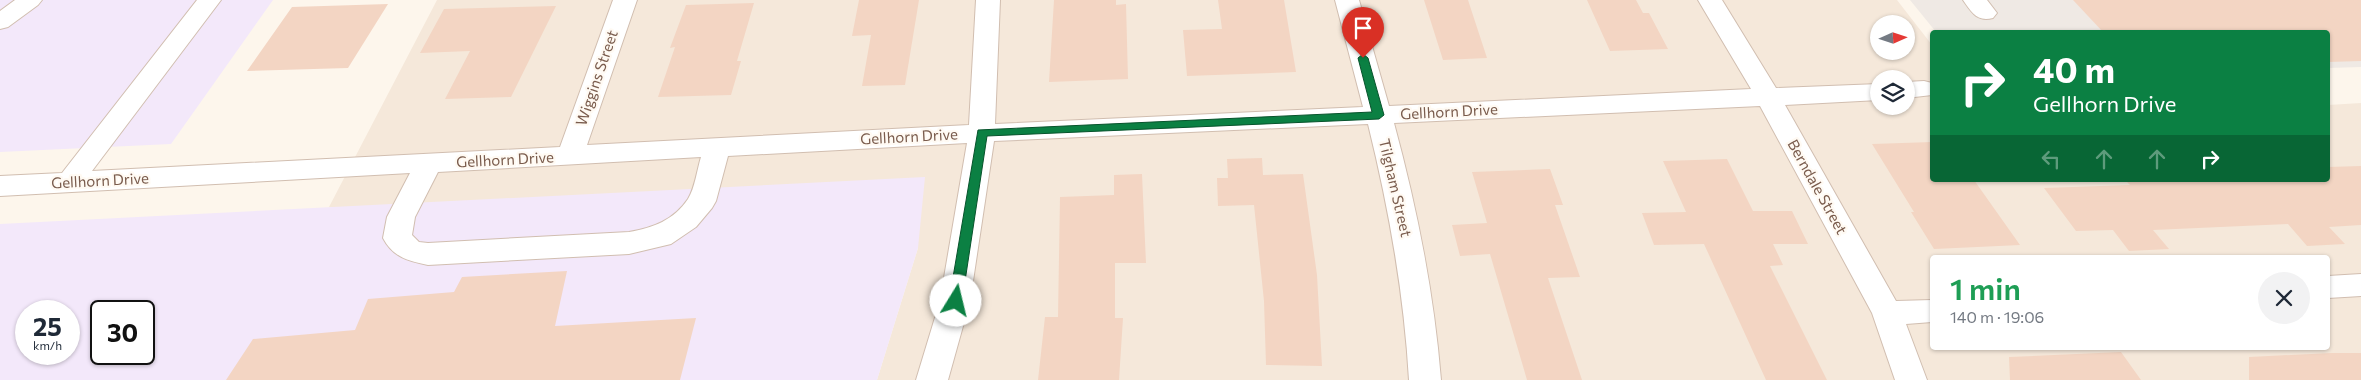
<!DOCTYPE html>
<meta charset="utf-8">
<style>
body{margin:0;font-family:Commissioner,sans-serif;background:#f2f2f3;color:#1f2937;height:100vh;display:flex;flex-direction:column;font-size:19px;white-space:nowrap}
*{box-sizing:border-box;margin:0}
p{font-size:16px;color:#747a83}
.icon{flex:none;width:28px;height:28px;fill:none;stroke:currentColor;stroke-width:2;stroke-linecap:round;stroke-linejoin:round}
.map{position:relative;flex:1;overflow:hidden}
.details{position:absolute;left:1930px;top:255px;width:400px;height:95px;display:flex;flex-direction:column;background:#fff;border-radius:5px;box-shadow:0 1px 4px #0004}
.details>*{flex:none}
.guide{position:absolute;left:1930px;top:30px;width:400px;height:152px;border-radius:5px;box-shadow:0 1px 4px #0004;background:#0b8043;color:#fff;overflow:hidden}
.needle{width:32px;rotate:87deg}
.controls{position:absolute;left:1870px;top:15px;display:grid;gap:10px}
.controls a{display:grid;place-items:center;width:45px;height:45px;border-radius:50%;background:#fff;box-shadow:0 1px 4px #0004;font-size:25px}
.speed{position:absolute;left:15px;top:300px;display:flex;gap:10px;font-size:25px;font-weight:700;text-align:center}
.speed>*{display:grid;place-content:center;width:65px;height:65px;border-radius:50%;background:#fff;box-shadow:0 1px 4px #0004;line-height:1}
.speed small{font-size:12px;font-weight:400}
.speed .limit{border:2px solid #111;border-radius:8px;background:#fff;color:#111}
.pin{position:absolute;display:grid;place-items:center;width:42px;height:42px;color:#fff;margin:-51px -21px;border-radius:50% 50% 50% 0;rotate:-45deg;box-shadow:0 0 5px #0007}
.pin .icon{rotate:45deg}
.me{position:absolute;width:55px;margin:-28px;rotate:9deg;stroke-linejoin:round;filter:drop-shadow(0 0 4px #0008)}
.turn{display:flex;align-items:center;gap:18px;height:105px;padding:0 20px;font-size:22px}
.turn .icon{width:65px;height:65px;stroke-width:2.5}
.turn b{display:block;font-size:35px;line-height:42px}
.lanes{display:flex;align-items:center;height:48px;padding:0 20px;background:#0003;justify-content:center;gap:25px;direction:ltr}
.lanes .off{opacity:.35}
.round{display:grid;place-items:center;flex:none;width:52px;height:52px;border-radius:26px;background:#f2f2f3}
.headline{display:flex;align-items:center;justify-content:space-between;height:85px;padding:0 20px}
h1{font-size:30px;font-weight:600;line-height:38px;color:#1e9e55}
.map>svg:first-child{display:block}
.residential{fill:#f5e8da;fill-rule:evenodd}
.industrial{fill:#efe9e4}
.education{fill:#f3e8fa;fill-rule:evenodd}
.building{fill:#f3d5c3}
.lines{fill:none;stroke-linecap:round;stroke-linejoin:round}
.minor-casing{stroke:#d1beb0;stroke-width:2}
.minor{fill:#fff;fill-rule:evenodd}
.route{fill:#0b8043;stroke:#07532c}
.labels{text-anchor:middle;stroke-width:4.5;stroke-linejoin:round;paint-order:stroke}
.street-label{font-size:15px;fill:#7a5c4d;stroke:#fffaf3}
</style>
<div class="map">
<svg width="2361" height="380" viewBox="0 0 2361 380">
<rect width="100%" height="100%" fill="#fdf6ec"/>
<!-- residential -->
<path class="residential" d="M 437,0 L 1897,0 L 1932,45 L 1932,180 L 2328,180 L 2328,105 L 2361,103 L 2361,380 L 877,380 L 918,248 L 329,207 ZM 1879,24 L 1906,24 L 1906,51 L 1879,51 ZM 1879,79 L 1906,79 L 1906,106 L 1879,106 ZM 1932,258 L 2328,258 L 2328,348 L 1932,348 Z"/>
<!-- industrial -->
<path class="industrial" d="M 1910,0 L 2361,0 L 2361,67 L 2328,68 L 2328,32 L 1936,32 Z"/>
<!-- education -->
<path class="education" d="M 0,0 L 273,0 L 171,144 L 0,152 Z
M 925,177 L 918,248 L 877,380 L 0,380 L 0,224 ZM 26,311 L 69,311 L 69,354 L 26,354 ZM 101,311 L 144,311 L 144,354 L 101,354 Z"/>
<!-- building -->
<path class="building" d="M 859,0 L 919,0 L 905,85 L 862,86 L 871,35 L 852,36 Z
M 1054,0 L 1116,0 L 1116,5 L 1126,4 L 1128,79 L 1049,82 Z
M 1218,0 L 1284,0 L 1296,72 L 1187,76 L 1183,30 L 1222,29 Z
M 1424,0 L 1468,0 L 1487,58 L 1443,60 Z
M 1587,0 L 1636,0 L 1643,13 L 1649,13 L 1668,49 L 1610,51 Z
M 2073,0 L 2361,0 L 2361,61 L 2328,62 L 2328,32 L 2103,32 Z
M 754,3 L 737,61 L 741,61 L 731,95 L 658,97 L 675,47 L 670,48 L 686,5 Z
M 388,4 L 348,68 L 247,71 L 292,7 Z
M 556,6 L 511,97 L 445,99 L 470,51 L 420,53 L 444,9 Z
M 1932,142 L 1932,180 L 1974,180 L 2020,245 L 1934,249 L 1911,212 L 1914,212 L 1872,144 Z
M 1262,158 L 1263,175 L 1303,174 L 1317,275 L 1322,366 L 1266,365 L 1264,301 L 1254,205 L 1218,206 L 1217,178 L 1228,178 L 1227,159 Z
M 1727,159 L 1753,211 L 1792,211 L 1808,244 L 1773,244 L 1783,265 L 1770,266 L 1827,380 L 1766,380 L 1704,244 L 1654,245 L 1642,213 L 1686,212 L 1663,161 Z
M 2361,166 L 2361,225 L 2329,227 L 2345,244 L 2307,246 L 2288,224 L 2153,230 L 2169,249 L 2129,251 L 2113,230 L 2076,231 L 2044,188 L 2130,185 L 2127,182 L 2179,180 L 2328,180 L 2328,167 Z
M 1550,169 L 1563,205 L 1555,205 L 1580,277 L 1548,278 L 1582,380 L 1527,380 L 1490,254 L 1460,256 L 1452,225 L 1487,223 L 1472,172 Z
M 1142,174 L 1146,263 L 1115,263 L 1115,318 L 1123,318 L 1119,380 L 1038,380 L 1045,317 L 1058,317 L 1060,197 L 1114,195 L 1114,175 Z
M 567,271 L 555,326 L 696,318 L 680,380 L 226,380 L 253,339 L 355,330 L 368,299 L 454,292 L 462,277 Z
M 2121,352 L 2141,380 L 2010,380 L 2009,357 Z
M 2332,353 L 2361,353 L 2361,380 L 2249,380 L 2249,357 Z"/>
<g class="lines">
<defs>
<path id="minor" d="M 15,0 L 42,0 L 38,5 L 8,27 L 0,29 L 0,11 Z
M 197,0 L 221,0 L 92,171 L 560,147 L 613,0 L 637,0 L 587,145 L 969,125 L 976,0 L 1000,0 L 995,124 L 1363,107 L 1335,0 L 1359,0 L 1389,106 L 1751,89 L 1698,0 L 1722,0 L 1776,88 L 1879,84 L 1879,100 L 1785,105 L 1896,301 L 1932,300 L 1932,322 L 1906,324 L 1927,380 L 1895,380 L 1872,313 L 1760,106 L 1394,123 C 1417,208 1434,292 1441,380 L 1409,380 C 1404,293 1389,209 1368,124 L 994,141 L 970,301 L 948,380 L 916,380 L 940,301 L 967,143 L 728,156 L 716,201 L 712,208 L 696,227 L 671,244 L 629,254 L 428,265 C 408,261 393,257 383,238 L 387,217 L 410,173 L 0,196 L 0,176 L 62,173 ZM 701,157 C 697,170 695,188 688,199 C 674,220 653,228 629,232 L 428,243 L 419,242 L 412,235 L 415,217 L 438,172 Z
M 1963,0 L 1987,0 L 1997,13 L 1993,18 C 1977,22 1972,13 1963,0 Z
M 1924,81 L 1932,83 L 1932,95 L 1906,98 L 1906,82 Z
M 2361,274 L 2361,296 L 2328,298 L 2328,276 Z"/>
</defs>
<!-- minor casing -->
<use href="#minor" class="minor-casing"/>
<!-- minor -->
<use href="#minor" class="minor"/>
</g>
<!-- route -->
<path class="route" d="M 1363,54 L 1368,58 L 1384,115 L 1379,119 L 987,136 L 962,301 L 960,305 L 951,305 L 949,301 L 978,130 L 1372,112 L 1358,58 Z"/>
<g class="labels">
<!-- street labels -->
<g class="street-label">
<text transform="translate(597 78) rotate(-71)" y="5">Wiggins Street</text>
<text transform="translate(1449 112) rotate(-3)" y="5">Gellhorn Drive</text>
<text transform="translate(909 137) rotate(-3)" y="5">Gellhorn Drive</text>
<text transform="translate(505 160) rotate(-3)" y="5">Gellhorn Drive</text>
<text transform="translate(100 181) rotate(-3)" y="5">Gellhorn Drive</text>
<text transform="translate(1817 187) rotate(61)" y="5">Berndale Street</text>
<text transform="translate(1395 188) rotate(77)" y="5">Tilgham Street</text>
</g>
</g>
</svg>
<div class="controls">
<a><svg class="needle" viewBox="-14 -14 28 28"><path d="M0-13l5 13h-10z" fill="#e53935"/><path d="M0 13l5-13h-10z" fill="#747a83"/></svg></a>
<a><svg class="icon" aria-label="layers" viewBox="0 0 24 24"><path d="M12 4l9 5-9 5-9-5zM3 14l9 5 9-5"/></svg></a>
</div>
<div class="speed"><div>25<small>km/h</small></div><div class="limit">30</div></div>
<div class="pin" style="left:1363px;top:58px;background:#d93025"><svg class="icon" aria-label="arrive" viewBox="0 0 24 24"><path d="M6 21V4h12l-3 4 3 4H6"/></svg></div>
<svg class="me" style="left:956px;top:301px" viewBox="-20 -20 40 40"><circle r="19" fill="#fff"/><path d="M0-13L10 11 0 6-10 11z" fill="#0b8043"/></svg>
<div class="guide">
<div class="turn"><svg class="icon" aria-label="right" viewBox="0 0 24 24"><path d="M7 20v-9h11M14 6l5 5-5 5"/></svg><div><b>40 m</b>Gellhorn Drive</div></div>
<div class="lanes"><svg class="icon off" aria-label="left" viewBox="0 0 24 24"><path d="M17 20v-9H6M10 6l-5 5 5 5"/></svg><svg class="icon off" aria-label="ahead" viewBox="0 0 24 24"><path d="M12 20V5M6 11l6-6 6 6"/></svg><svg class="icon off" aria-label="ahead" viewBox="0 0 24 24"><path d="M12 20V5M6 11l6-6 6 6"/></svg><svg class="icon" aria-label="right" viewBox="0 0 24 24"><path d="M7 20v-9h11M14 6l5 5-5 5"/></svg></div>
</div>
<section class="details">
<div class="headline"><div><h1>1 min</h1><p>140 m · 19:06</p></div><a class="round"><svg class="icon" aria-label="close" viewBox="0 0 24 24"><path d="M6 6l12 12M18 6L6 18"/></svg></a></div>
</section>
</div>
